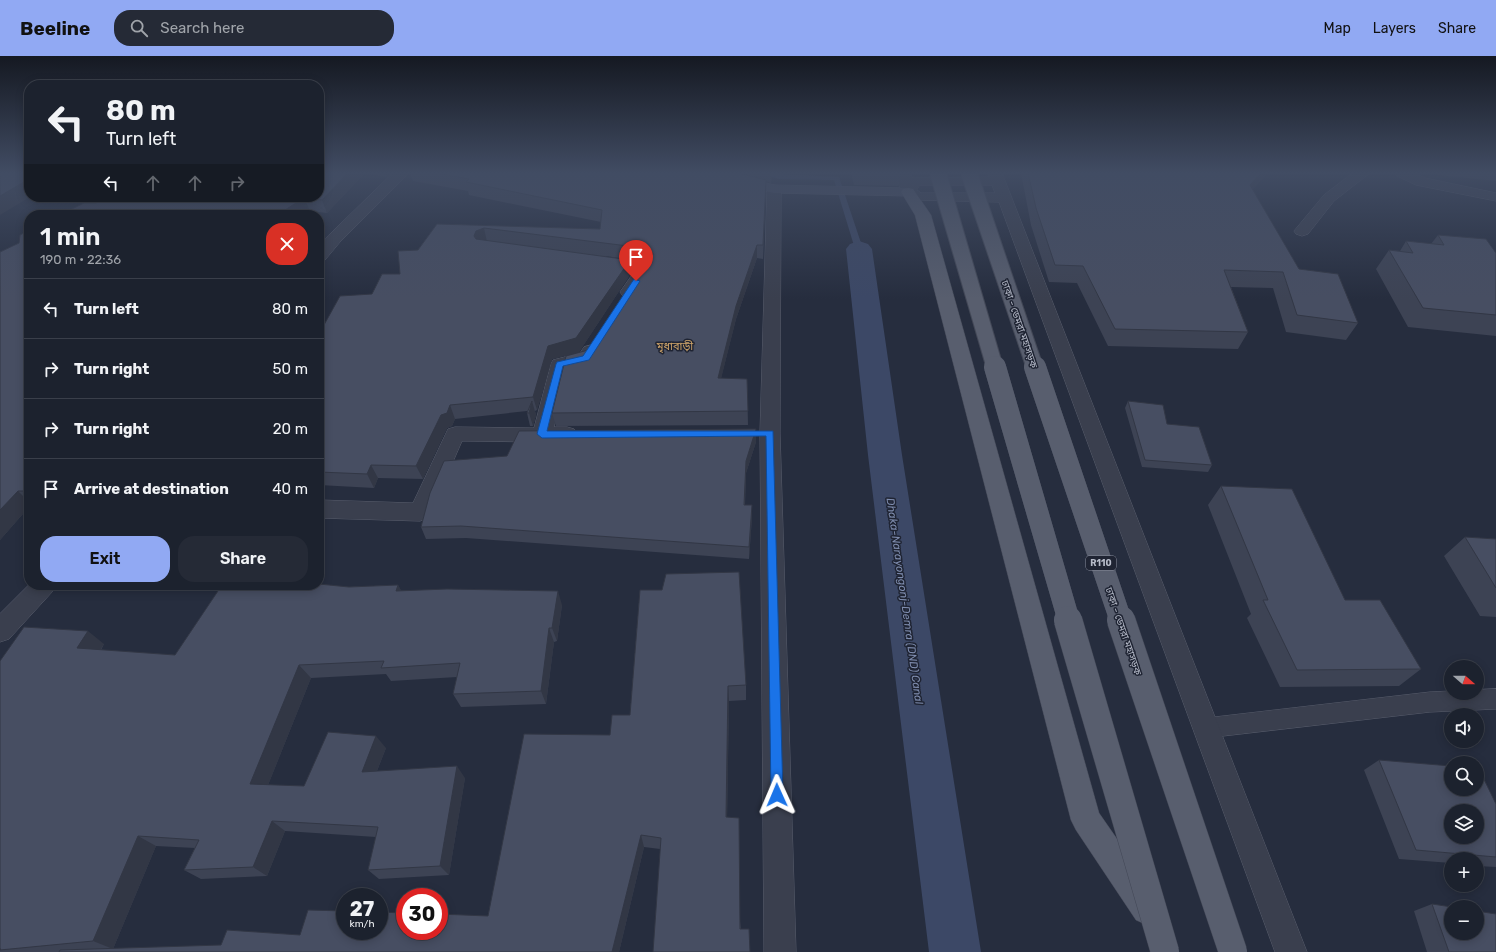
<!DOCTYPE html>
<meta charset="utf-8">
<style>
body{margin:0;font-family:Rubik,"Noto Sans Bengali",sans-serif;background:#252a36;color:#f1f3f6;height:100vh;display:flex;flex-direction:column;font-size:15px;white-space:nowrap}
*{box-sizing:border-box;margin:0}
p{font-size:13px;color:#a0a4aa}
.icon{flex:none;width:22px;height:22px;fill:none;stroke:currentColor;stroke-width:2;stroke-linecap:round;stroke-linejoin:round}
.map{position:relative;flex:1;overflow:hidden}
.side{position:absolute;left:24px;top:154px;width:300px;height:380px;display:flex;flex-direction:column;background:#1c222e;border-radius:16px;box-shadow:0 2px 10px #0003,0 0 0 1px #3a3f4a}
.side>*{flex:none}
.guide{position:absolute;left:24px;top:24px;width:300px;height:122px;border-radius:16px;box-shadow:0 2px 10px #0003,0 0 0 1px #3a3f4a;background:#1c222e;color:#f1f3f6;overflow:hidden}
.needle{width:26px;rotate:110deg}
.controls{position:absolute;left:1444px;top:604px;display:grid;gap:8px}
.controls a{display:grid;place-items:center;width:40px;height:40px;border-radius:50%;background:#1c222e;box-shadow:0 2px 10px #0003,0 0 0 1px #3a3f4a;font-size:20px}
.speed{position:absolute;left:336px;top:832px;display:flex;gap:8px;font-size:20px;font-weight:700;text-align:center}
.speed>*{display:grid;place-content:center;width:52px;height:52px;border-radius:50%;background:#1c222e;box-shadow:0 2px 10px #0003,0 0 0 1px #3a3f4a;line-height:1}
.speed small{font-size:10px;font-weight:400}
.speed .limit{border:6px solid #d22;background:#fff;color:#111}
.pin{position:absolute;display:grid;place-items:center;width:34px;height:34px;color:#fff;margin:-41px -17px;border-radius:50% 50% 50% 0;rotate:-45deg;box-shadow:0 0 4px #0007}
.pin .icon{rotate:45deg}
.me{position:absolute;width:44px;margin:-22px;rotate:359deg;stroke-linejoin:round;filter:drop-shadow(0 0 3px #0008)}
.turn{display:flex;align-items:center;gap:14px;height:84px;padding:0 16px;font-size:18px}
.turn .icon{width:52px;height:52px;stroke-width:2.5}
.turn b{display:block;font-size:28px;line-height:34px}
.lanes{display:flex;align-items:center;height:38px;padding:0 16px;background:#0003;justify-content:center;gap:20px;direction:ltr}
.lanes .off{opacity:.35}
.round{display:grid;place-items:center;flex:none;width:42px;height:42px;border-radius:16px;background:#252a36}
.headline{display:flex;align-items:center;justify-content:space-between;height:68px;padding:0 16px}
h1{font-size:24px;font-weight:600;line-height:30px}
.primary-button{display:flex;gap:8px;margin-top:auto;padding:8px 16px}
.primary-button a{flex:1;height:46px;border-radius:16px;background:#91a9f3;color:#111;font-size:16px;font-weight:600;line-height:46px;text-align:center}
.primary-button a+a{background:#252a36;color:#f1f3f6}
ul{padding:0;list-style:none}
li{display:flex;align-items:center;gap:12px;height:60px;padding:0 16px;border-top:1px solid #3a3f4a}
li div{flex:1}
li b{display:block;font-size:15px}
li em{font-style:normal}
header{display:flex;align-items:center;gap:24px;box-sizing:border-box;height:56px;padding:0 20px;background:#91a9f3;color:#111}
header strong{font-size:19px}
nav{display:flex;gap:22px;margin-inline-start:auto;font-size:14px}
.search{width:280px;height:36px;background:#252a36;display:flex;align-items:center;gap:10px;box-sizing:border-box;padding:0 14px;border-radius:16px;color:#a0a4aa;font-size:15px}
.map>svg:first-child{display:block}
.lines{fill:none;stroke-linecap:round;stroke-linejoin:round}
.stream{fill:#3c4866;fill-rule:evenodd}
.canal{fill:#3c4866;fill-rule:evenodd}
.service-casing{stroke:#585d6c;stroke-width:1}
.minor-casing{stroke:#585d6c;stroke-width:1}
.secondary-casing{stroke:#585d6c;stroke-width:1}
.primary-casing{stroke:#434857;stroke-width:1}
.service{fill:#3a3f4e;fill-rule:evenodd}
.minor{fill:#3a3f4e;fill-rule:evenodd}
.secondary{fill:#484e61;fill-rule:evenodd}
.primary{fill:#585e6e;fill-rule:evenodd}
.primary-bridge-far2-casing{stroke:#434857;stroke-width:18;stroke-linecap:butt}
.primary-bridge-far1-casing{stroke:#434857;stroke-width:22;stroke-linecap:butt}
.primary-bridge-casing{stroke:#434857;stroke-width:29;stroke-linecap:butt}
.primary-bridge-far2{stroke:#585e6e;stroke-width:16}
.primary-bridge-far1{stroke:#585e6e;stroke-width:22}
.primary-bridge{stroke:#585e6e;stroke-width:28}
.wall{fill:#3d4354}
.shaded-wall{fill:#323745}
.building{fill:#474e62;stroke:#323745;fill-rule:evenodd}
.route{fill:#1a73e8;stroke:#114b97}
.labels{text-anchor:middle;stroke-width:3;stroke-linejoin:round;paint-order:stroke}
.shield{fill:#1f2433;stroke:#898e9c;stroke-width:1}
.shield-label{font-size:9px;font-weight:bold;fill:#b6bbc9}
.street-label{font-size:10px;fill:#b6bbc9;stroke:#1f2433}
.neighbourhood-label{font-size:11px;fill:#d0a56a;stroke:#1f2433}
.water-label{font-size:11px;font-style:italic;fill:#7f8daf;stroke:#1f2433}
</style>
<header>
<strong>Beeline</strong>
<div class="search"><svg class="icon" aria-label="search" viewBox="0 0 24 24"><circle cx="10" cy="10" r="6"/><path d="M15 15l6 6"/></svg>Search here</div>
<nav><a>Map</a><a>Layers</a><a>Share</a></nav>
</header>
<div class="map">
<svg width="1496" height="896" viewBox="0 0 1496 896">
<rect width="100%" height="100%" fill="#262d3e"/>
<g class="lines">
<!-- stream -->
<path class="stream" d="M 760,117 L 839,121 L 863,193 L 862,195 L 859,195 L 855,193 L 834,124 L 779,123 Z"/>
<!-- canal -->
<path class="canal" d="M 859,185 L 868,188 L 872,193 L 902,399 L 981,896 L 929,896 L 868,399 L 846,193 L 850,188 Z"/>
<defs>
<path id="service" d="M 1496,633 L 1496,653 L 1430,656 L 1206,682 L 1198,679 L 1195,672 L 1198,665 L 1206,662 L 1430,636 L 1451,635 L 1451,637 L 1477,637 L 1477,634 Z"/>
<path id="minor" d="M 393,117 L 409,117 L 340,186 L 325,204 L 319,206 L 319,191 L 328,180 Z
M 897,117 L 911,117 L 912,122 L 989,121 L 988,117 L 1002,117 L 1307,896 L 1275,896 L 999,146 L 914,144 C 898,137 900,133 897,117 ZM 920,129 L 992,129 L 995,137 L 921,137 L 917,134 Z
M 1353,117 L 1370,117 L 1334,145 L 1308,178 L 1302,180 L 1296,178 L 1294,175 L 1324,139 Z
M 1395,117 L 1414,117 L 1425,122 L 1496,137 L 1496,145 L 1416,129 L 1397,120 Z
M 774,129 L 779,130 L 781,133 L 780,377 L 796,896 L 764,896 L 760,377 L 767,133 L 769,130 Z
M 601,201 L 645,207 L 651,208 L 653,212 L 635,240 L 629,241 L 623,240 L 620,236 L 634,216 L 595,209 L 593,206 L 595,203 Z
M 591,289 L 598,291 L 600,295 L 593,306 L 568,312 L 554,371 L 567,371 L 574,373 L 577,378 L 574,383 L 567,385 L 542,386 L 462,385 L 431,456 L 428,462 L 420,465 L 319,462 L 319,444 L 413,447 L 448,373 L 455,371 L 534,372 L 551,308 L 553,304 L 580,297 L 584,291 Z
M 29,529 L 56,529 L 52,536 L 9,583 L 0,586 L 0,558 Z"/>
<path id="secondary" d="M 700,117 L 727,117 L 774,129 L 908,132 L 913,133 L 915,136 L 913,139 L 908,140 L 774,137 L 702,120 Z"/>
<path id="primary" d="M 908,132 L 913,133 L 931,159 L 1099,757 L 1158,842 L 1163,853 L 1158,864 L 1147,869 L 1136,864 L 1076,774 L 1071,764 L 915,159 L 901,136 L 903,133 Z"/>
</defs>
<!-- service casing -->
<use href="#service" class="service-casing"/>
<!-- minor casing -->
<use href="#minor" class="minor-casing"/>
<!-- secondary casing -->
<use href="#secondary" class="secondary-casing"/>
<!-- primary casing -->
<use href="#primary" class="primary-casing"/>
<!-- service -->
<use href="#service" class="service"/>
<!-- minor -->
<use href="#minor" class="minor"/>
<!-- secondary -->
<use href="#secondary" class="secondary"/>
<!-- primary -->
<use href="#primary" class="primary"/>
<defs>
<path id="primary-bridge-far2" d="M 938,117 L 995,312
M 969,117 L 1035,312"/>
<path id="primary-bridge-far1" d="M 995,311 L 1069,565
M 1035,311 L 1121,565"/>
<path id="primary-bridge" d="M 1068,564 L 1165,896
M 1121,564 L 1233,896"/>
</defs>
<!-- primary-bridge-far2 casing -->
<use href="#primary-bridge-far2" class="primary-bridge-far2-casing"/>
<!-- primary-bridge-far1 casing -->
<use href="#primary-bridge-far1" class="primary-bridge-far1-casing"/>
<!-- primary-bridge casing -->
<use href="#primary-bridge" class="primary-bridge-casing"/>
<!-- primary-bridge-far2 -->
<use href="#primary-bridge-far2" class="primary-bridge-far2"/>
<!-- primary-bridge-far1 -->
<use href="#primary-bridge-far1" class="primary-bridge-far1"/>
<!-- primary-bridge -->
<use href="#primary-bridge" class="primary-bridge"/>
</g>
<!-- wall -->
<path class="wall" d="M 319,117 L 365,117 L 327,157 L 310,155 L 96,147 Z
M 365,117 L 391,117 L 387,121 Z
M 410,117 L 772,117 L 771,127 L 766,125 L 763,203 L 757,202 L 736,263 L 721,322 L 747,323 L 748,369 L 556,370 L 552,357 L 592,293 L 648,206 L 605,200 L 631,217 L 579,296 L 552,303 L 537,354 L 535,355 L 536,359 L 533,370 L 530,370 L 527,357 L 527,355 L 455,363 L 452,370 L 447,372 L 423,423 L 378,422 L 374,432 L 319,429 L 319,278 L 372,238 L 400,218 L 437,168 L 600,173 L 601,166 L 469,139 L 468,135 L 413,125 Z
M 851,117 L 900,117 L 900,118 L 898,130 L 854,129 Z
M 1021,117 L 1268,117 L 1252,134 L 1299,213 L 1358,267 L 1346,284 L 1286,276 L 1273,232 L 1231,231 L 1248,276 L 1238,293 L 1108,290 L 1077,227 L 1049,226 L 1031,169 Z
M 1429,117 L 1496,117 L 1496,125 L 1429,118 Z
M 29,174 L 29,451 L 0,484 L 0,196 L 19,187 Z
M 1438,179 L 1496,197 L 1496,280 L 1408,271 L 1376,213 L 1389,194 L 1400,195 L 1406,185 L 1431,188 Z
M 1128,345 L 1167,368 L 1212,409 L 1208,416 L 1142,411 L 1125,352 Z
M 756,373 L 756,386 L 746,417 L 745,449 L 752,461 L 749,503 L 466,482 L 426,483 L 421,471 L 507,400 Z
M 1221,430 L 1345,544 L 1421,613 L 1399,630 L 1280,631 L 1247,562 L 1251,558 L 1208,449 Z
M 1465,481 L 1496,483 L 1496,561 L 1480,560 L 1444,500 Z
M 398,529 L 401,535 L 562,549 L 557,585 L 554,586 L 546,648 L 461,651 L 453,638 L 457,621 L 391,625 L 386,618 L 311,622 L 268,729 L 304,730 L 386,692 L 377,715 L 465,722 L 449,819 L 379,823 L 368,814 L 376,781 L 285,775 L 267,820 L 201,823 L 184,814 L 195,792 L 156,790 L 113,893 L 221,889 L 300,879 L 488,860 L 610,679 L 630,659 L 640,534 L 746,629 L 746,644 L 729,645 L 727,761 L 741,873 L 750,896 L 660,793 L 644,791 L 619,896 L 0,896 L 0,605 L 104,588 L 101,594 L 175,599 L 349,531 Z
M 1379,704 L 1496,748 L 1496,811 L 1477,810 L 1477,803 L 1451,803 L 1451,807 L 1399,803 L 1364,714 Z
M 1432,848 L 1496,896 L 1427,896 L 1414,855 Z"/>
<!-- shaded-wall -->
<path class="shaded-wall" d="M 348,117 L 365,117 L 327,157 L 322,144 Z
M 385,117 L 391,117 L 387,121 Z
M 1261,117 L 1268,117 L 1241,145 L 1250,129 Z
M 29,123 L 29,141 L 30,141 L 0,159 L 0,140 Z
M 304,142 L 310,155 L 304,159 L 277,159 Z
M 484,172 L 487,186 L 480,188 L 474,180 L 476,175 Z
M 757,189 L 757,202 L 736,263 L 718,335 L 718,322 L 736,250 Z
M 630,204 L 631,217 L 579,296 L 552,303 L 537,354 L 533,341 L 548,290 Z
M 532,345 L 536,359 L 533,370 L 529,357 Z
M 450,349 L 455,363 L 452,370 L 447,372 L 423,423 L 416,410 L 441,359 Z
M 756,373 L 756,386 L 746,417 L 744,461 L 746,405 Z
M 371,409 L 378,422 L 374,432 L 367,418 Z
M 18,435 L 29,446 L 29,451 L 0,484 L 0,454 Z
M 752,449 L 752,461 L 749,503 L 749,491 Z
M 398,529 L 406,543 L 396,535 Z
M 558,535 L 562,549 L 557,585 L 552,572 Z
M 549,572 L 554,586 L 546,648 L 541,635 Z
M 88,575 L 104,588 L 93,605 L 77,592 Z
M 299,609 L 311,622 L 264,739 L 250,728 Z
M 728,630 L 729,645 L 727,773 L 726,761 Z
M 376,680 L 386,692 L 372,727 L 362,716 Z
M 457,710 L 465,722 L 449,819 L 440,810 Z
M 272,765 L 285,775 L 267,820 L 253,811 Z
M 641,779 L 644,791 L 619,896 L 612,896 Z
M 138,780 L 156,790 L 113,893 L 93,885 Z"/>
<!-- building -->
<path class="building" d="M 0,117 L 29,117 L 29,123 L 0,140 Z
M 319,117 L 348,117 L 322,144 L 304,142 L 277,159 L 60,159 L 84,147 L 96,147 L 108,141 L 319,141 Z
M 437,117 L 739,117 L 766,124 L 763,189 L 757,189 L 736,250 L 718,322 L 747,323 L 748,355 L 552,357 L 566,300 L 592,293 L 653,198 L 650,193 L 644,192 L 484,172 L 476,175 L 474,180 L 476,183 L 630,204 L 576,282 L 548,290 L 533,341 L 450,349 L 447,357 L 441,359 L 416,410 L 371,409 L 367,418 L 319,416 L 319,278 L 340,240 L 372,238 L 382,218 L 400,218 L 398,195 L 418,194 L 437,168 L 600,173 L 602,154 L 466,126 L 469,123 Z
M 1028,117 L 1261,117 L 1250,129 L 1299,213 L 1338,218 L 1358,267 L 1297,259 L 1283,216 L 1224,214 L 1248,276 L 1115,273 L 1083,210 L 1055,209 L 1036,152 Z
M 29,174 L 29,435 L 18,435 L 0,454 L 0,196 L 19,187 L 20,179 Z
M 1438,179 L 1486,183 L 1496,197 L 1496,259 L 1423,252 L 1389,194 L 1413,197 L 1406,185 L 1444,189 Z
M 532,345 L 529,357 L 527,357 Z
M 1128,345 L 1163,349 L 1167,368 L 1199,371 L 1212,409 L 1145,404 Z
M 756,373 L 746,405 L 744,449 L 752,449 L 749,491 L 461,470 L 421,471 L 430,437 L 444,405 L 507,400 L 519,375 Z
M 1221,430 L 1292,433 L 1345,544 L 1380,544 L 1421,613 L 1297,614 L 1263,544 L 1268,544 Z
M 1465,481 L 1496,483 L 1496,532 Z
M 739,516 L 746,629 L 728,630 L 726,761 L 739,762 L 740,873 L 749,873 L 750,896 L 653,896 L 661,782 L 641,779 L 612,896 L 59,896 L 60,894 L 221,889 L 227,874 L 300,879 L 308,854 L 345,855 L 345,875 L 379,875 L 379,856 L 405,857 L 405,875 L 439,875 L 439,858 L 488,860 L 524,678 L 610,679 L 612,659 L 630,659 L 640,534 L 662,534 L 666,518 Z
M 319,528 L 349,531 L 398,529 L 396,535 L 447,533 L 558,535 L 552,572 L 549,572 L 541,635 L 453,638 L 460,607 L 381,612 L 384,605 L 299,609 L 250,728 L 304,730 L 328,676 L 376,680 L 362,716 L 457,710 L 440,810 L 368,814 L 378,771 L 272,765 L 253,811 L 184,814 L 199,784 L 138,780 L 93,885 L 0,894 L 1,893 L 0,893 L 0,605 L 24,571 L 88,575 L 77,592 L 175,599 L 222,529 L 319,529 Z
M 1379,704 L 1451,710 L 1451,733 L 1477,733 L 1477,713 L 1479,713 L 1496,748 L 1496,801 L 1416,794 ZM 1451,755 L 1477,755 L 1477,781 L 1451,781 Z
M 1432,848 L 1452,851 L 1451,851 L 1451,877 L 1477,877 L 1477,855 L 1496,858 L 1496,896 L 1449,896 Z"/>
<!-- sky -->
<linearGradient id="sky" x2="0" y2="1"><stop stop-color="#151922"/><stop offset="0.48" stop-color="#414c63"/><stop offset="1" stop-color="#414c63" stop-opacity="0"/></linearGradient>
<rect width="1496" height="243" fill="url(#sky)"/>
<!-- route -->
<path class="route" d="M 634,223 L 640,225 L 589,304 L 563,310 L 547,375 L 773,375 L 783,739 L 781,743 L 777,745 L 773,743 L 771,739 L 766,380 L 542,382 L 537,378 L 556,308 L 557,306 L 583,300 Z"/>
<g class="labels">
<!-- shield labels -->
<rect class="shield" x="1086" y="500" width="30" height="14" rx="3"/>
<g class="shield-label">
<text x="1101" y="510">R110</text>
</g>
<!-- street labels -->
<g class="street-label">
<text transform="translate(1020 268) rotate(71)" y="4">ঢাকা - ডেমরা মহাসড়ক</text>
<text transform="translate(1124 575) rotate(71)" y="4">ঢাকা - ডেমরা মহাসড়ক</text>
</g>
<!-- neighbourhood labels -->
<g class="neighbourhood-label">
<text x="675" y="294">মৃধাবাড়ী</text>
</g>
<!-- water labels -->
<g class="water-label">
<text transform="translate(905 545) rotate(82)" y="4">Dhaka-Narayongonj-Demra (DND) Canal</text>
</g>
</g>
</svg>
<div class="controls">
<a><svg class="needle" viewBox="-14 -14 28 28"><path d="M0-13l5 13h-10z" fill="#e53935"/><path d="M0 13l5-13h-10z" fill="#a0a4aa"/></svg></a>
<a><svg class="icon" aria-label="sound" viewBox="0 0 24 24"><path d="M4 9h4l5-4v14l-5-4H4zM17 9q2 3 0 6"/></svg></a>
<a><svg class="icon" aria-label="search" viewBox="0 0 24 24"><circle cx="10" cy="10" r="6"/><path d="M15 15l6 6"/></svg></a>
<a><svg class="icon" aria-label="layers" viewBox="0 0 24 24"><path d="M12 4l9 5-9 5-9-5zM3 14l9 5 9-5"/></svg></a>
<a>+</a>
<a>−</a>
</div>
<div class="speed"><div>27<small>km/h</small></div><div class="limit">30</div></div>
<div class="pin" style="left:636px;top:225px;background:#d93025"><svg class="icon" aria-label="arrive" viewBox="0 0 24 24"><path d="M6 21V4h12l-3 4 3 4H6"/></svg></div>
<svg class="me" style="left:777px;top:739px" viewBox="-20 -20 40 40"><path d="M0-17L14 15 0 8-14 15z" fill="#1a73e8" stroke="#fff" stroke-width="4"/></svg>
<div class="guide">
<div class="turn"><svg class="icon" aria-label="left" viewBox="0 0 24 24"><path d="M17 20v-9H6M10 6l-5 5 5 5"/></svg><div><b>80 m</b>Turn left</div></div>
<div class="lanes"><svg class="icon" aria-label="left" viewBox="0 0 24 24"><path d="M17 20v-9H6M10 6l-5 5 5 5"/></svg><svg class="icon off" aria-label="ahead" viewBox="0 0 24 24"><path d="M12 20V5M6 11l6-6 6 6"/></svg><svg class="icon off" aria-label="ahead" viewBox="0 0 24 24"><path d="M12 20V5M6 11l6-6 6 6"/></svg><svg class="icon off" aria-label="right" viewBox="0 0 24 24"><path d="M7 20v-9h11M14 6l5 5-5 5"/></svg></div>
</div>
<section class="side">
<div class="headline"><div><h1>1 min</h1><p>190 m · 22:36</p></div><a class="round" style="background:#d93025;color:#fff"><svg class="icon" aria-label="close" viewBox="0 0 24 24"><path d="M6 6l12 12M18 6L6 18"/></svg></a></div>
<ul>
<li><svg class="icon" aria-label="left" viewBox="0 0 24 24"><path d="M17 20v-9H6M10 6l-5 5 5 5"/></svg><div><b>Turn left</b></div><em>80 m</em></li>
<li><svg class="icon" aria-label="right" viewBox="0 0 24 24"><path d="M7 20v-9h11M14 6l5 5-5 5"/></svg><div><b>Turn right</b></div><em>50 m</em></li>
<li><svg class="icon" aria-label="right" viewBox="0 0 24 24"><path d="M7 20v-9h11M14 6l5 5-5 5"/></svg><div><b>Turn right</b></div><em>20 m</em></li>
<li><svg class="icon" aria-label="arrive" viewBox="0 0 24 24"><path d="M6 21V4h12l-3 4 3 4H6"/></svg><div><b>Arrive at destination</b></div><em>40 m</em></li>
</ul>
<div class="primary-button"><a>Exit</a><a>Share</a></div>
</section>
</div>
